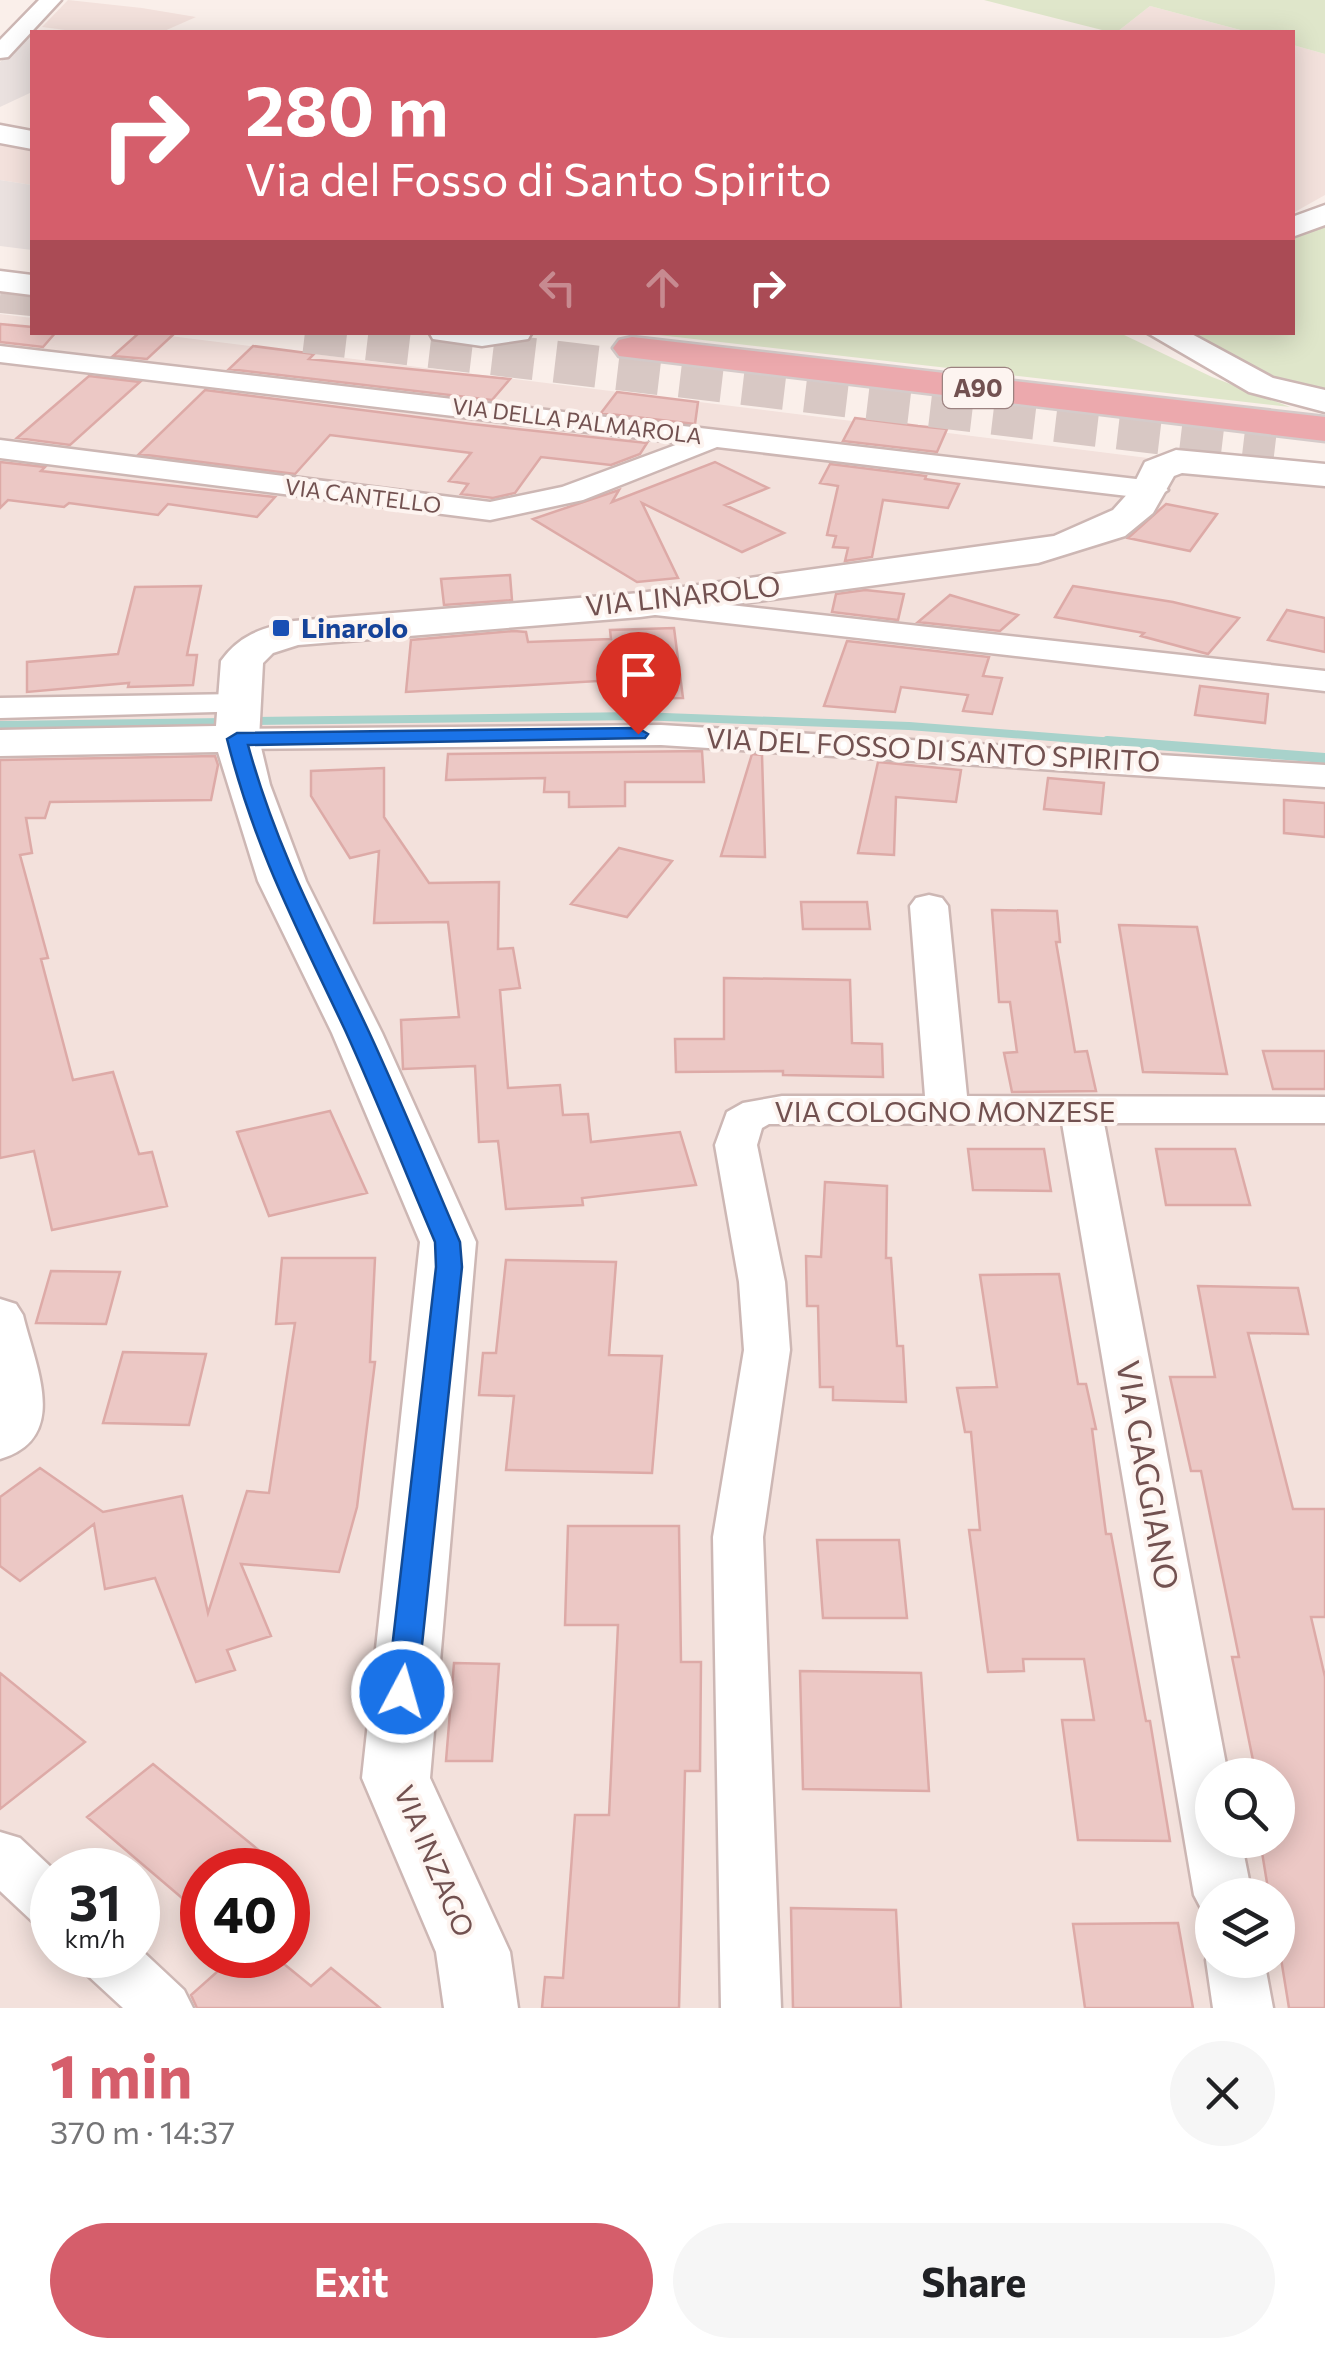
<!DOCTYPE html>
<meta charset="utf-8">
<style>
body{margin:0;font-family:Commissioner,sans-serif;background:#f6f6f6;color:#202124;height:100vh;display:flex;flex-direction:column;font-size:38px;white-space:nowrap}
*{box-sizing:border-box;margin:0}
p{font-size:32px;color:#757577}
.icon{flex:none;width:55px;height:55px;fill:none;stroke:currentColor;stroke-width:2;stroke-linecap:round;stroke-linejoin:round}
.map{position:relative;height:2008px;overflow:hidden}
.panel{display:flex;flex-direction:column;background:#fff;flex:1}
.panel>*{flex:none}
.top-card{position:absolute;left:30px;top:30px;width:1265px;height:305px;border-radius:0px;box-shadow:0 5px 25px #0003;background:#d55e6b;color:#fff;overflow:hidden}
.fabs{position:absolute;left:1195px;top:1758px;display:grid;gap:20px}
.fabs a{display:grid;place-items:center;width:100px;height:100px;border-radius:50%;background:#fff;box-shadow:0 5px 25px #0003;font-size:50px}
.speed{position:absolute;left:30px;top:1848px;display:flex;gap:20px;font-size:50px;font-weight:700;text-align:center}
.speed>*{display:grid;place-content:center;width:130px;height:130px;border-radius:50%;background:#fff;box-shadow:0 5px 25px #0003;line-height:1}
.speed small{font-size:25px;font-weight:400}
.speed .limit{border:15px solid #d22;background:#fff;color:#111}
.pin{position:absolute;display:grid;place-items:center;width:85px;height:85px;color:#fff;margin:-102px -42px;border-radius:50% 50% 50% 0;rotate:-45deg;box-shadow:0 0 10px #0007}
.pin .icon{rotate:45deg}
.me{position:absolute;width:110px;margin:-55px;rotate:6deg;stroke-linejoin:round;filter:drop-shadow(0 0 8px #0008)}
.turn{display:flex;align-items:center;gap:35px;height:210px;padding:0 50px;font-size:45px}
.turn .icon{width:130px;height:130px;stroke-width:2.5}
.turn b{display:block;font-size:70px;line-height:85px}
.lanes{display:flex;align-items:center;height:95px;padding:0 50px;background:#0003;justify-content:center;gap:50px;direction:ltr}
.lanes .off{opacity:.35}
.round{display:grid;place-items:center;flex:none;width:105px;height:105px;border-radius:52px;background:#f6f6f6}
.summary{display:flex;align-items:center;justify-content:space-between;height:170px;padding:0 50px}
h1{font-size:60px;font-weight:700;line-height:75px;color:#d55e6b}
.button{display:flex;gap:20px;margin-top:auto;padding:20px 50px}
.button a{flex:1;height:115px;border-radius:60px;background:#d55e6b;color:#fff;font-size:40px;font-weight:700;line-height:115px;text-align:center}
.button a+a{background:#f6f6f6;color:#202124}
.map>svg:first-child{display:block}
.residential{fill:#f3e1dc;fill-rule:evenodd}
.industrial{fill:#eae1df}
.green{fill:#dfe6ca}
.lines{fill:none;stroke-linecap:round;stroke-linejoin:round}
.stream-far1{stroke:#a8d2cb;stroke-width:8}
.stream{stroke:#a8d2cb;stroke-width:10}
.building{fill:#ecc8c5;stroke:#ddaaa7;stroke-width:2.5}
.motorway-tunnel-far1{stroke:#d8c8c4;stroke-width:32;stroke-dasharray:32 16;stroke-linecap:butt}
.motorway-tunnel{stroke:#d8c8c4;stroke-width:42;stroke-dasharray:42 21;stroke-linecap:butt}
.minor-casing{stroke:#cdb7b4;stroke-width:5}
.tertiary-casing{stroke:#cdb7b4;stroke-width:5}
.motorway-casing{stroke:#d5cbca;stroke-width:5}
.minor{fill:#fff;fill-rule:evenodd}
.tertiary{fill:#fff;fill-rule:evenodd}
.motorway{fill:#eca9ad;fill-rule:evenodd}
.route{fill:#1a73e8;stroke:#114b97;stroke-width:2.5}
.transit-dot{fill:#1a4fb4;stroke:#fdf4f0;stroke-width:4}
.labels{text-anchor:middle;stroke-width:8;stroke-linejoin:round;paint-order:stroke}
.far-street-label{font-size:22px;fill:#725150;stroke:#fdf4f0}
.shield{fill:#fdf4f0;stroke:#9c8280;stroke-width:2.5}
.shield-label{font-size:25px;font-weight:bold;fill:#725150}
.street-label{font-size:28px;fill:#725150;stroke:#fdf4f0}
.transit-label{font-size:28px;font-weight:bold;fill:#164399;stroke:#fdf4f0;text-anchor:start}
.near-street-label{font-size:32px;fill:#725150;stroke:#fdf4f0}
</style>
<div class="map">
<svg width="1325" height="2008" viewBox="0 0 1325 2008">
<rect width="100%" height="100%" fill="#faefea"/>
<!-- residential -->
<path class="residential" d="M 68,0 L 142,8 L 196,17 L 162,32 L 80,32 L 42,27 Z
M 1150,6 L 1248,32 L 1117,32 Z
M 1293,45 L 1325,54 L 1325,195 L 1293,213 Z
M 0,140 L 32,146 L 32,185 L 0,180 Z
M 0,314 L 32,318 L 32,332 L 146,333 L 1325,480 L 1325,2008 L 0,2008 ZM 1212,1775 L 1278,1775 L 1278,1840 L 1212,1840 ZM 52,1870 L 138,1870 L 138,1955 L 52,1955 ZM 202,1870 L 288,1870 L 288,1955 L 202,1955 ZM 1212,1895 L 1278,1895 L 1278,1960 L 1212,1960 Z"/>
<!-- industrial -->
<path class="industrial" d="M 32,35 L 32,92 L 0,107 L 0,62 Z
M 0,180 L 32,185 L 32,250 L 0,246 Z"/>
<!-- green -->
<path class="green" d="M 984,0 L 1325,0 L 1325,54 L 1293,45 L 1292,32 L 1248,32 L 1150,6 L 1117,32 L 1110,32 Z
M 1311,226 L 1325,228 L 1325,395 L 1298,390 L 1173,333 L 1292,332 L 1293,233 Z
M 641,333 L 1120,333 L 1212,377 L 1290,407 Z"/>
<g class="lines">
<!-- stream-far1 -->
<path class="stream-far1" d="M 247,721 L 638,716 L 909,726 L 1140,744
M 0,725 L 225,722"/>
<!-- stream -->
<path class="stream" d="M 1107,741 L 1325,758"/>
</g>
<!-- building -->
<path class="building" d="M 0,324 L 32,327 L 32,332 L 56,332 L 43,347 L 0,342 Z
M 140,332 L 176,332 L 147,359 L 113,356 Z
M 253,346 L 314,354 L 309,359 L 510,379 L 492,400 L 229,369 Z
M 89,376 L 140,382 L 70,445 L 17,438 Z
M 205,390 L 472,424 L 647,443 L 640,454 L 611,465 L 541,457 L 515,493 L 493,498 L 461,494 L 468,484 L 449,481 L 471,453 L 330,435 L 295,474 L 139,454 Z
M 617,392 L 698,402 L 695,424 L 601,413 Z
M 855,418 L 918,426 L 947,429 L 937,452 L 843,441 Z
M 0,462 L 45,467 L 41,471 L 275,497 L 257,517 L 168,504 L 158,515 L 69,503 L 64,507 L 8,500 L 0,508 Z
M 715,462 L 768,488 L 725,505 L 784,533 L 742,552 L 642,503 L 678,578 L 637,582 L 533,519 L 619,490 L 612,502 Z
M 830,464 L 926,476 L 925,479 L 959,484 L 948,508 L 883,500 L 872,557 L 845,561 L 848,548 L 833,547 L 836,536 L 827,535 L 838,486 L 820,483 Z
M 1166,504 L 1217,514 L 1190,551 L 1128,538 Z
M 510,575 L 512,600 L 444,605 L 441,579 Z
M 201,586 L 187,655 L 197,655 L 193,685 L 128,687 L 129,683 L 27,692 L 27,662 L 118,654 L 135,587 Z
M 1073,586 L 1173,602 L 1239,618 L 1208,654 L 1141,636 L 1144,633 L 1055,617 Z
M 865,590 L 904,594 L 898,620 L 832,612 L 836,594 Z
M 950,595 L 1018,615 L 1000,631 L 918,622 Z
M 1287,610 L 1325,618 L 1325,652 L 1268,640 Z
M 674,628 L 683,698 L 617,699 L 615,680 L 406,692 L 411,640 L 514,631 L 526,632 L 528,642 L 611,639 L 610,630 Z
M 847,641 L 989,657 L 983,676 L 1002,678 L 992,714 L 963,711 L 968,695 L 901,687 L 895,712 L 824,706 Z
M 1200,686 L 1268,694 L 1265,723 L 1195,715 Z
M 702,751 L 704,782 L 625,782 L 625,806 L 569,807 L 569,792 L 544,792 L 545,778 L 446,780 L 448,754 Z
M 752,754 L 762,755 L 765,857 L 721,856 Z
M 215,756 L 218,765 L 211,800 L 50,802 L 45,818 L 26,818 L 32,853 L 20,855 L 48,958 L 41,959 L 73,1080 L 113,1072 L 139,1154 L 152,1152 L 167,1206 L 52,1230 L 34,1151 L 0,1158 L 0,760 Z
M 878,762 L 961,770 L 956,802 L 896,797 L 894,855 L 858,853 Z
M 384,768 L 384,817 L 429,883 L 499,882 L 498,949 L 513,948 L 520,988 L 500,990 L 508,1088 L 560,1085 L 563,1115 L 588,1114 L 591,1142 L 680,1132 L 696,1185 L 582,1198 L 583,1205 L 506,1209 L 498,1141 L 479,1142 L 475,1066 L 403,1069 L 401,1020 L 459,1017 L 448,922 L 374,923 L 379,851 L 350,858 L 311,796 L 311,771 Z
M 1048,778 L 1104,783 L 1101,814 L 1044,809 Z
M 1284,800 L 1325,803 L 1325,837 L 1284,833 Z
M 619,848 L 672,861 L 627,917 L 571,904 Z
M 801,902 L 867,902 L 870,929 L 803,929 Z
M 992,910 L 1057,911 L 1060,942 L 1056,942 L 1075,1052 L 1087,1051 L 1096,1091 L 1012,1092 L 1004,1053 L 1017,1052 L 1010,1002 L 999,1002 Z
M 1119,925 L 1197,927 L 1227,1074 L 1143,1072 Z
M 724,978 L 850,980 L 852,1043 L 882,1044 L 883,1077 L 783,1075 L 783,1071 L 676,1072 L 675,1039 L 724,1039 Z
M 1263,1051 L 1325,1051 L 1325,1089 L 1273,1089 Z
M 330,1111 L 367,1193 L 269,1216 L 237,1132 Z
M 968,1149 L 1044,1149 L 1051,1191 L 973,1190 Z
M 1156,1149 L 1235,1149 L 1250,1205 L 1166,1205 Z
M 825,1182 L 887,1186 L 886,1258 L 891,1258 L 897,1346 L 903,1346 L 906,1402 L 833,1400 L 833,1387 L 820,1387 L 818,1306 L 807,1306 L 806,1256 L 821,1257 Z
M 282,1258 L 375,1258 L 370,1362 L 375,1362 L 357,1507 L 339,1572 L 241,1564 L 271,1636 L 227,1650 L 235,1670 L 196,1682 L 155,1578 L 105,1589 L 94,1524 L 20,1581 L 0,1566 L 0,1497 L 40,1468 L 103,1512 L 182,1496 L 208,1613 L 247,1491 L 269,1493 L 295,1323 L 276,1324 Z
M 506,1260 L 616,1262 L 609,1355 L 662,1356 L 652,1473 L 506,1470 L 514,1396 L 479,1395 L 483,1353 L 496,1353 Z
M 51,1271 L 120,1272 L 106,1324 L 36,1323 Z
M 1059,1274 L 1078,1384 L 1086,1384 L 1096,1429 L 1092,1429 L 1106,1534 L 1111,1534 L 1146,1721 L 1150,1721 L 1170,1841 L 1078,1840 L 1062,1720 L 1094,1720 L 1084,1659 L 1023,1659 L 1024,1671 L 988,1672 L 969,1530 L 980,1530 L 971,1432 L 965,1432 L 957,1388 L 997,1387 L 980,1275 Z
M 1198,1286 L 1298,1288 L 1308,1334 L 1248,1333 L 1293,1509 L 1325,1509 L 1325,1617 L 1311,1617 L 1325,1677 L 1325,2008 L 1289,2008 L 1278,1940 L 1278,1895 L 1269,1895 L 1260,1840 L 1278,1840 L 1278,1775 L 1256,1775 L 1232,1657 L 1239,1657 L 1201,1471 L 1191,1471 L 1170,1377 L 1215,1377 Z
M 123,1352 L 206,1354 L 189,1425 L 103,1423 Z
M 568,1526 L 679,1526 L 681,1662 L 701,1662 L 700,1771 L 685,1771 L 679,2008 L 542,2008 L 545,1977 L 563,1978 L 575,1815 L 609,1815 L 618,1625 L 565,1625 Z
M 817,1540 L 899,1540 L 907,1618 L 823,1618 Z
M 454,1663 L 499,1664 L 492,1761 L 446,1761 Z
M 800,1671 L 921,1673 L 929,1791 L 803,1789 Z
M 0,1673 L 85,1742 L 0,1809 Z
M 153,1764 L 283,1870 L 202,1870 L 202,1915 L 87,1817 Z
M 791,1908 L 896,1910 L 901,2008 L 793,2008 Z
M 1178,1923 L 1193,2008 L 1085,2008 L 1073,1924 Z
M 236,1955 L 273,1955 L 311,1986 L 331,1968 L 380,2008 L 197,2008 L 191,1995 Z"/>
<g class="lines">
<!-- motorway-tunnel-far1 -->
<path class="motorway-tunnel-far1" d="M 0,297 L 32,300"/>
<!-- motorway-tunnel -->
<path class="motorway-tunnel" d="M 305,332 L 1275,447"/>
<defs>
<path id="minor" d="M 39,0 L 61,0 L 8,57 L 0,58 L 0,40 Z
M 0,346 L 1153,481 L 1168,490 L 1153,499 L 717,447 L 583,500 L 490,520 L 0,458 L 0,440 L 490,502 L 562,487 L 681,443 L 0,362 Z
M 640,595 L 1325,671 L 1325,691 L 629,612 L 624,605 Z
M 239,694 L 251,697 L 256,704 L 251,711 L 0,718 L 0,698 Z
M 661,725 L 1325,765 L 1325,787 L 661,745 L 237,749 L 225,746 L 220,739 L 225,732 L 237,729 Z
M 929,895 L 942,898 L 948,906 L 967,1096 L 1325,1097 L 1325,1123 L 1104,1123 L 1228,1775 L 1212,1775 L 1212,1840 L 1241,1840 L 1252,1895 L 1212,1895 L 1212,1915 L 1203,1912 L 1194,1895 L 1062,1123 L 769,1124 L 762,1128 L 757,1145 L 785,1282 L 790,1350 L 763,1537 L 781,2008 L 721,2008 L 713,1537 L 744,1350 L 739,1282 L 715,1145 L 727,1112 L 743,1103 L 782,1096 L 925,1096 L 910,906 L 916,898 Z
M 0,1299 L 16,1304 L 23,1315 C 35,1366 71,1438 0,1459 Z
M 0,1832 L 20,1838 L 54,1870 L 52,1928 L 32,1921 L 0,1891 Z
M 1212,1946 L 1212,1960 L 1264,1960 L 1273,2008 L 1213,2008 L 1206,1960 Z
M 138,1947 L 184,1990 L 193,2008 L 123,2008 L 85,1973 L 77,1955 L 138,1955 Z"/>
<path id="tertiary" d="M 0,125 L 32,131 L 32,149 L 0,143 Z
M 1325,205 L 1325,225 L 1292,237 L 1292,217 Z
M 0,271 L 32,275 L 32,295 L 0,291 Z
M 429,332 L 532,332 L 528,339 L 482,346 L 433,339 Z
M 1146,332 L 1188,332 L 1273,378 L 1325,390 L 1325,412 L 1249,392 Z
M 1176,450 L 1325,464 L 1325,486 L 1182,473 L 1174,476 L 1153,513 L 1125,536 L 1038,563 L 640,617 L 298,645 L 273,653 L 263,663 L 259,739 L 270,785 L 306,881 L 382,1033 L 476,1242 L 430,1778 L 510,1952 L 518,2008 L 444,2008 L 436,1952 L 362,1778 L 420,1242 L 332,1033 L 258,881 L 218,752 L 0,756 L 0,730 L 216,726 L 221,661 C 240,634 263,628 294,621 L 640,593 L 1054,536 L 1113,510 L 1131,490 L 1145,462 Z"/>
<path id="motorway" d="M 632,337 L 1325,417 L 1325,441 L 619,356 L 613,348 L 619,340 Z"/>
</defs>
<!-- minor casing -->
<use href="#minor" class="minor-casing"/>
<!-- tertiary casing -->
<use href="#tertiary" class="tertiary-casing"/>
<!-- motorway casing -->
<use href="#motorway" class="motorway-casing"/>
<!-- minor -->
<use href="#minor" class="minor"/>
<!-- tertiary -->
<use href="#tertiary" class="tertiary"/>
<!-- motorway -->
<use href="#motorway" class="motorway"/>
</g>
<!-- route -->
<path class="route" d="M 638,728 L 648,734 L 645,738 L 248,745 C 278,854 322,932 369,1032 C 401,1101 430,1172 460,1242 L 462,1267 L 417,1692 L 412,1701 L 391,1701 L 387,1692 L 436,1267 L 435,1242 C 405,1172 377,1100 345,1030 C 297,928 255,850 227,739 L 237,733 Z"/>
<!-- markers -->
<rect class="transit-dot" x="271" y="618" width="20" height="20" rx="5"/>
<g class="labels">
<!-- far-street labels -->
<g class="far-street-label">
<text transform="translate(577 421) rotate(7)" y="8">VIA DELLA PALMAROLA</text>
<text transform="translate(363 496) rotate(7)" y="8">VIA CANTELLO</text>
</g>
<!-- shield labels -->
<rect class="shield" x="943" y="368" width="70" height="40" rx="8"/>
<g class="shield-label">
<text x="978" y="397">A90</text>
</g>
<!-- street labels -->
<g class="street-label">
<text transform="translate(683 596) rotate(-6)" y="10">VIA LINAROLO</text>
<text transform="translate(933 750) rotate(3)" y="10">VIA DEL FOSSO DI SANTO SPIRITO</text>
<text x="945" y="1122">VIA COLOGNO MONZESE</text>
<text transform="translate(434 1861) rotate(67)" y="10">VIA INZAGO</text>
</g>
<!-- transit labels -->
<g class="transit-label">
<text x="301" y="638">Linarolo</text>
</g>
<!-- near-street labels -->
<g class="near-street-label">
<text transform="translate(1147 1475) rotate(80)" y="11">VIA GAGGIANO</text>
</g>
</g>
</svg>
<div class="fabs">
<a><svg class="icon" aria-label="search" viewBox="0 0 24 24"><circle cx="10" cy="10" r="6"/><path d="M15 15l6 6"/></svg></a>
<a><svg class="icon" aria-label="layers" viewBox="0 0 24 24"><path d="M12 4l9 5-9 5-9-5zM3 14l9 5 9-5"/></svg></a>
</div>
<div class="speed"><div>31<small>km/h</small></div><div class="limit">40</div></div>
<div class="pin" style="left:638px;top:734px;background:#d93025"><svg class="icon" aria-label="arrive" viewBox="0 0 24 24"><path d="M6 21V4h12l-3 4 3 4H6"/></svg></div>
<svg class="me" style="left:402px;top:1692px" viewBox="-20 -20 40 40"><circle r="17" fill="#1a73e8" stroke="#fff" stroke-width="3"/><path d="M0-11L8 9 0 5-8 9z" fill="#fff"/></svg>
<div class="top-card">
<div class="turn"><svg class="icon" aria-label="right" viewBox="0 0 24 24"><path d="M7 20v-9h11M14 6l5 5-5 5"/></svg><div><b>280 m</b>Via del Fosso di Santo Spirito</div></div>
<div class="lanes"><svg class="icon off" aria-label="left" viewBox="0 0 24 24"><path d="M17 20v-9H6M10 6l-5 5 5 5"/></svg><svg class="icon off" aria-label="ahead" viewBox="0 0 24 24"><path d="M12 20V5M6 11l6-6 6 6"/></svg><svg class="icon" aria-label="right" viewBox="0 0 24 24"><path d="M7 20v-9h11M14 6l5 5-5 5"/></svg></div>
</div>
</div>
<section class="panel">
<div class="summary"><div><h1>1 min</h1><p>370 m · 14:37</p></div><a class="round"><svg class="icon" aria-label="close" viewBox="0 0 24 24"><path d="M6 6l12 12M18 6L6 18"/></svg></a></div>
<div class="button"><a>Exit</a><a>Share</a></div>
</section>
